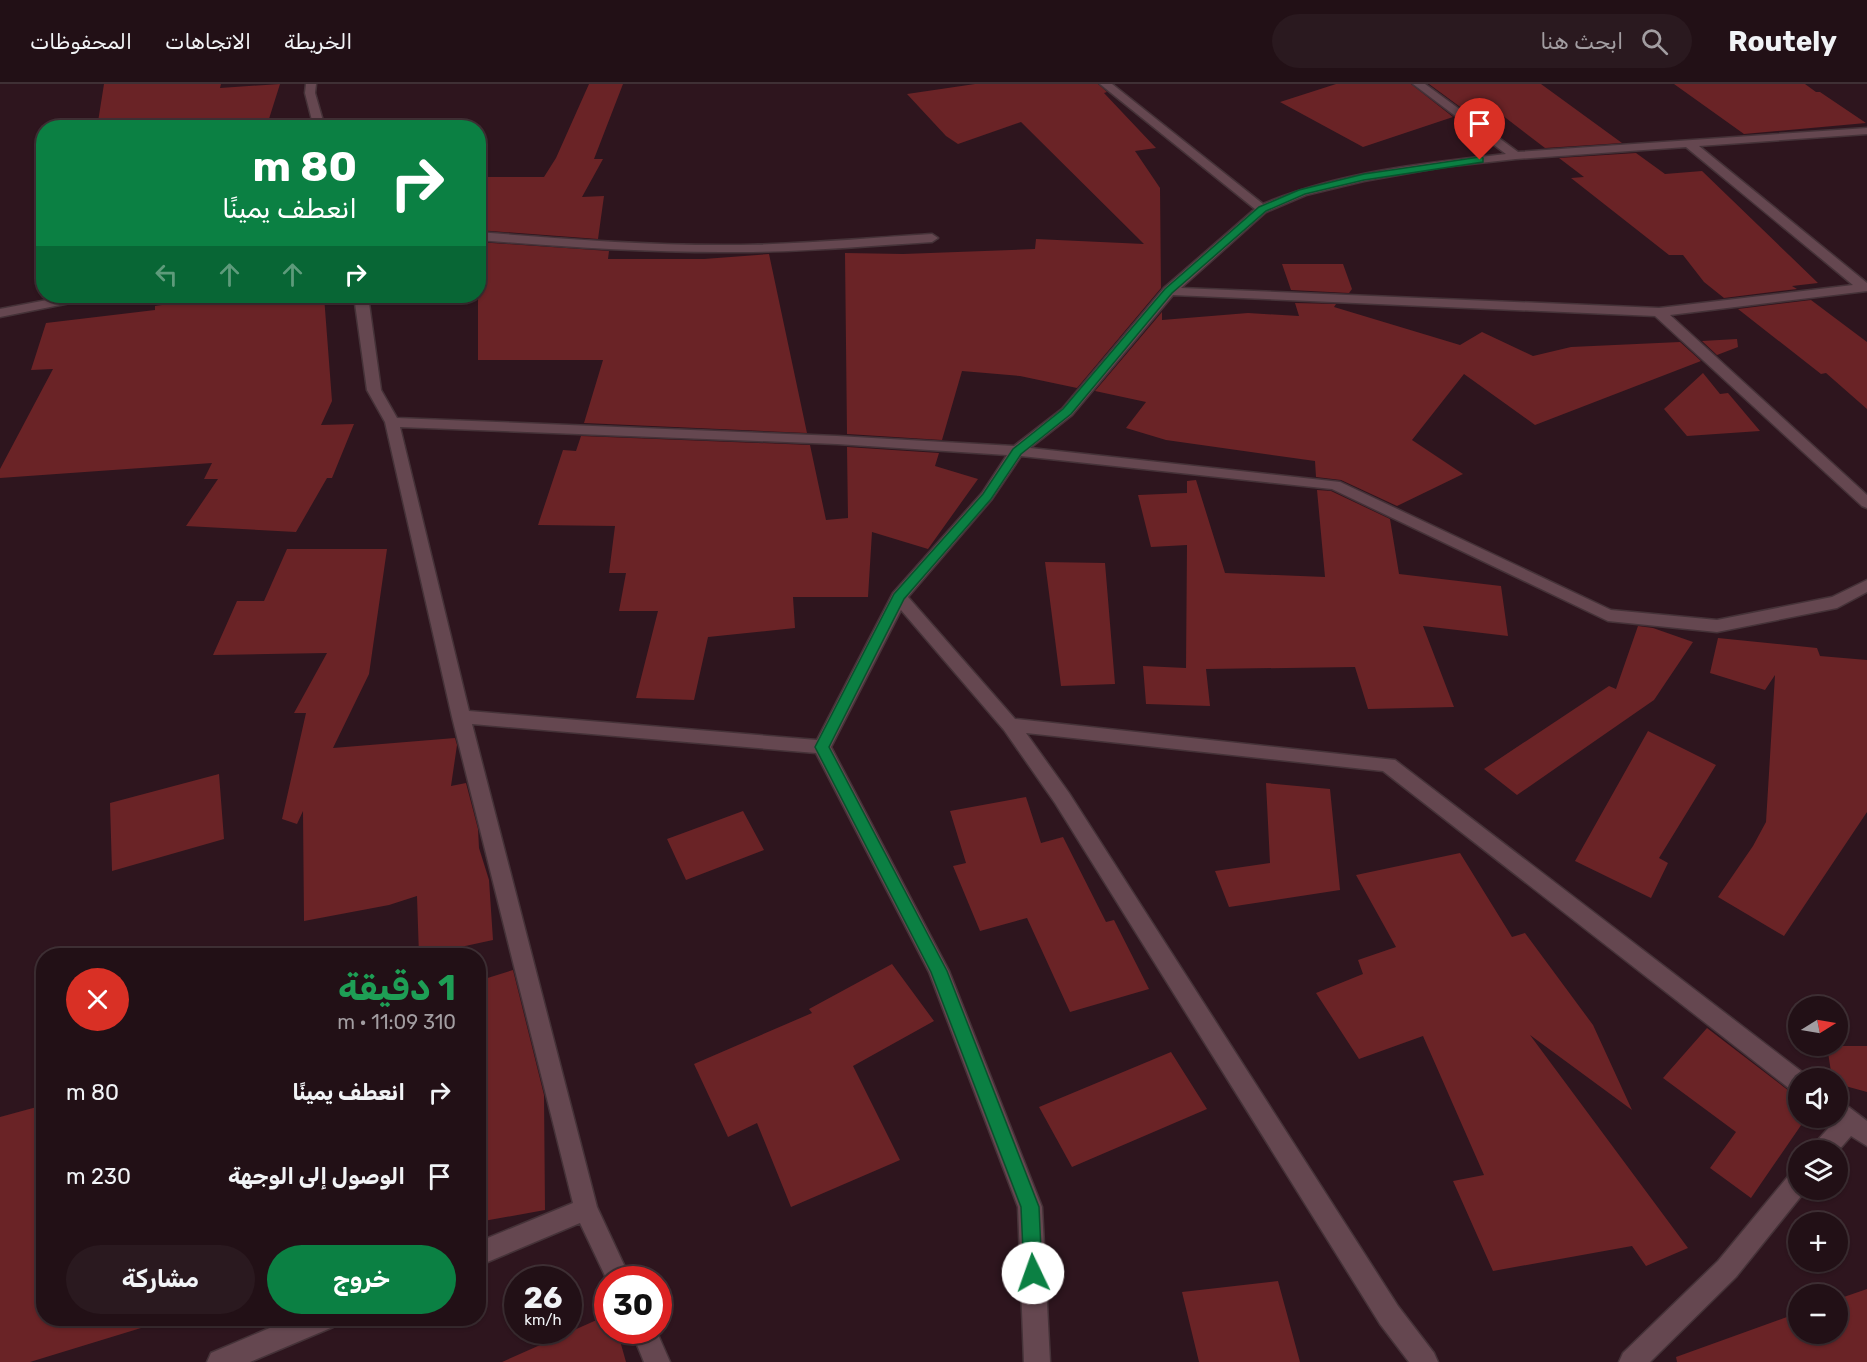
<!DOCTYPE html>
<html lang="ar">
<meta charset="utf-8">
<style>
body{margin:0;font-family:Rubik,"Noto Naskh Arabic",sans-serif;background:#2a191f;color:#f1f3f6;direction:rtl;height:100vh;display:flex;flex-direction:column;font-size:22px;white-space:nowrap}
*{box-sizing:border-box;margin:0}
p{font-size:20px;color:#a29da1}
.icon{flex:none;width:33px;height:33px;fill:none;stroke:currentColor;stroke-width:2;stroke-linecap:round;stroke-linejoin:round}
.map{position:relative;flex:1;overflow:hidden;direction:ltr}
.side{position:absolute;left:36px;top:864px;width:450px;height:378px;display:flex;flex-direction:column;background:#221016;border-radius:24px;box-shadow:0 2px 4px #0004,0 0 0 2px #3f3035;direction:rtl}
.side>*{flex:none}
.guide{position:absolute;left:36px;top:36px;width:450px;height:183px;border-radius:24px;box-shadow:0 2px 4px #0004,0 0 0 2px #3f3035;direction:rtl;background:#0b8043;color:#fff;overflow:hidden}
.needle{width:39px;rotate:79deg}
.controls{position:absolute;left:1788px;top:912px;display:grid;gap:12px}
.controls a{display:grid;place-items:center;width:60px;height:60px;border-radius:50%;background:#221016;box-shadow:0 2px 4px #0004,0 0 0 2px #3f3035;font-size:30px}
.speed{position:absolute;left:504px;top:1182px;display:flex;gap:12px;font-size:30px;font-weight:700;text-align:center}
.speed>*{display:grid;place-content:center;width:78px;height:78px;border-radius:50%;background:#221016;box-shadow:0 2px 4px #0004,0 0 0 2px #3f3035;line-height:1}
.speed small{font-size:15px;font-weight:400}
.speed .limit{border:9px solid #d22;background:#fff;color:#111}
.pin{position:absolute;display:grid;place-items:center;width:51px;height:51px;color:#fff;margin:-62px -26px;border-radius:50% 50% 50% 0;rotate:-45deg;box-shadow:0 0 6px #0007}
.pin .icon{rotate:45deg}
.me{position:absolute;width:66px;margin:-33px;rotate:357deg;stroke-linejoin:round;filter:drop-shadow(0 0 4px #0008)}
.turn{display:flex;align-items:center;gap:21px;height:126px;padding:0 30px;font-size:27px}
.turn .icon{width:78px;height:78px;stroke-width:2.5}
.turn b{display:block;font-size:42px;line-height:51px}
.lanes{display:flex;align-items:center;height:57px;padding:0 30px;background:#0003;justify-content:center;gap:30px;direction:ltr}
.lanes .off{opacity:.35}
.round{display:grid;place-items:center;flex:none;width:63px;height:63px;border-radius:32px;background:#2a191f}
.headline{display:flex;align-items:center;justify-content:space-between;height:102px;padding:0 30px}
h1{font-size:36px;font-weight:700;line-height:45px;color:#1e9e55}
.cta{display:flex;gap:12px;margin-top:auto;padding:12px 30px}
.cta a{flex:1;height:69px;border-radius:36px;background:#0b8043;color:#fff;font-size:24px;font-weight:700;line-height:69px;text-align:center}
.cta a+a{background:#2a191f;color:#f1f3f6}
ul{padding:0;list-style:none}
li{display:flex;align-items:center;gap:18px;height:84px;padding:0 30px}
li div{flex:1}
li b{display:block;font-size:22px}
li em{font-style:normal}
header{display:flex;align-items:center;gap:36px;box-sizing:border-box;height:84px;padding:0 30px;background:#221016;border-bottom:2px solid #3f3035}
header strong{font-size:28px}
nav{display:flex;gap:33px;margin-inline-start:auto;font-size:21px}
.search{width:420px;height:54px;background:#2a191f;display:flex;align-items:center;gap:15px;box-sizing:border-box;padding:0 21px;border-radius:33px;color:#a29da1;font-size:22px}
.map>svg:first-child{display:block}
.building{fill:#6a2326}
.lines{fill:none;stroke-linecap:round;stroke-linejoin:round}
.minor-casing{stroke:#453238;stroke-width:3}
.minor{fill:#654750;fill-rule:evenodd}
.route{fill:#0b8043;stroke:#07532c;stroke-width:1.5}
</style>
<header>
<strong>Routely</strong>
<div class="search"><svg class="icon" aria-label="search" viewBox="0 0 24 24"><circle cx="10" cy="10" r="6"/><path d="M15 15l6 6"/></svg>ابحث هنا</div>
<nav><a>الخريطة</a><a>الاتجاهات</a><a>المحفوظات</a></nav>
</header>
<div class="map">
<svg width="1867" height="1278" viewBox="0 0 1867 1278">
<rect width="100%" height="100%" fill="#2e151e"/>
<!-- building -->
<path class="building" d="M 104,0 L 221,0 L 220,4 L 280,0 L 268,38 L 218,44 L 97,44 Z
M 589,0 L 623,0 L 594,75 L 603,75 L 582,113 L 604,112 L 598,155 L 478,146 L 478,93 L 544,93 L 556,74 Z
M 975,0 L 1098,0 L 1107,8 L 1104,9 L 1156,64 L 1135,67 L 1160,104 L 1161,204 L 1077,304 L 1020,292 L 962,287 L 942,356 L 847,350 L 845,169 L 903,170 L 1035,165 L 1036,155 L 1144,160 L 1021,38 L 958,60 L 946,52 L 907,10 Z
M 1336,0 L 1411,0 L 1453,33 L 1363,63 L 1280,18 Z
M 1429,0 L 1541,0 L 1622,59 L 1545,64 L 1489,21 L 1467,28 Z
M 1674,0 L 1805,0 L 1816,8 L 1820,8 L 1866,39 L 1744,50 Z
M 1636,69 L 1665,90 L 1702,87 L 1818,199 L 1792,202 L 1797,205 L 1724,214 L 1704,198 L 1683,171 L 1669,171 L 1571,94 L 1584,93 L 1559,74 Z
M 478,158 L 609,167 L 608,175 L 704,175 L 769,170 L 807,349 L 584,339 L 603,276 L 478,276 Z
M 1282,180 L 1343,180 L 1352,205 L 1349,209 L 1291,206 Z
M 222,212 L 324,212 L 332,317 L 321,341 L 354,340 L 332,394 L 327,394 L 296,448 L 186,442 L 218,395 L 204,395 L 212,379 L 0,394 L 0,385 L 53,285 L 31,286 L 46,239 L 155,226 L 155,222 Z
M 1811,216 L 1867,258 L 1867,325 L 1826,289 L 1821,290 L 1738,225 Z
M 1295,219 L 1336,220 L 1334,223 L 1460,261 L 1482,248 L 1533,272 L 1571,263 L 1680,258 L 1701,277 L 1535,341 L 1464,290 L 1412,356 L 1463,390 L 1397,422 L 1341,396 L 1316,393 L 1315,377 L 1166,356 L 1126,344 L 1146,318 L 1095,307 L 1162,228 L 1162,236 L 1248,229 L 1299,232 Z
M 1737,255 L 1738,263 L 1717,271 L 1702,257 Z
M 1703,289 L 1720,310 L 1728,309 L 1760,347 L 1687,352 L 1664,325 Z
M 581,352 L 810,361 L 826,436 L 848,434 L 847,363 L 939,369 L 935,382 L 978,395 L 928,465 L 872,448 L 868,513 L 793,513 L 795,544 L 708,553 L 694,616 L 636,614 L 658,527 L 619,527 L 626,489 L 609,489 L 615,442 L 538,441 L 563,366 L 576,367 Z
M 1196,396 L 1225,489 L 1325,493 L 1317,406 L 1331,407 L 1390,435 L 1399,490 L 1501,502 L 1508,552 L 1423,542 L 1454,623 L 1368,625 L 1355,583 L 1206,585 L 1210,622 L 1146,620 L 1143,582 L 1186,584 L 1187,461 L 1151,463 L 1138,411 L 1187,409 L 1187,397 Z
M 287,465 L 387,465 L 369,590 L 333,664 L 455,654 L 457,661 L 451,702 L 466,699 L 478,745 L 479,764 L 489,796 L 493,856 L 419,872 L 417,812 L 389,821 L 304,837 L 303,727 L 297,740 L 282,735 L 306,629 L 294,629 L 327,569 L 213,571 L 237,517 L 264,517 Z
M 1045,478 L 1105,479 L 1115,600 L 1061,602 Z
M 1638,542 L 1653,544 L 1693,558 L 1654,616 L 1517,711 L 1484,685 L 1609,602 L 1616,605 Z
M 1718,554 L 1817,564 L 1820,572 L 1867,576 L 1867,728 L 1784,852 L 1718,813 L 1753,762 L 1766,738 L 1775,591 L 1765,606 L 1710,589 Z
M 1648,647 L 1716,681 L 1659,774 L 1668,779 L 1651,814 L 1575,777 Z
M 219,690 L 224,755 L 112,787 L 110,719 Z
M 1266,699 L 1330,705 L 1340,806 L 1229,823 L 1215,787 L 1270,779 Z
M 1026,713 L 1041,759 L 1063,753 L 1106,838 L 1114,836 L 1149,905 L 1070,928 L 1027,834 L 980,847 L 953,782 L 966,779 L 950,727 Z
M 743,727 L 764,766 L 686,796 L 667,755 Z
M 1460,769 L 1512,853 L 1525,849 L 1593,941 L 1632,1026 L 1530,951 L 1688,1164 L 1646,1182 L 1632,1162 L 1493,1187 L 1453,1097 L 1484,1091 L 1423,952 L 1359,975 L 1316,909 L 1363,890 L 1358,876 L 1396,863 L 1356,791 Z
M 892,880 L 934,937 L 853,982 L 900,1076 L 791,1123 L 757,1039 L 728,1053 L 694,980 L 812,929 L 809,925 Z
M 513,886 L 544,1011 L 545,1126 L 478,1138 L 478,897 Z
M 1707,944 L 1789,1007 L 1798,1010 L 1798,1034 L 1806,1034 L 1751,1114 L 1710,1084 L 1736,1048 L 1663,994 Z
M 1827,962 L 1867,962 L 1867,1008 L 1838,1000 L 1838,994 L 1832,994 Z
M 1171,968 L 1207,1025 L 1072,1083 L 1039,1023 Z
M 44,1021 L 44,1234 L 140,1234 L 141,1244 L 30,1278 L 0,1278 L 0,1033 Z
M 1278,1197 L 1300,1278 L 1199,1278 L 1182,1208 Z
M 1867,1205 L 1867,1278 L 1677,1278 L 1676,1273 L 1798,1229 L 1798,1250 L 1838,1250 L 1838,1215 Z
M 608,1231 L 608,1246 L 617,1246 L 626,1278 L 502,1278 Z"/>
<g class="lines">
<defs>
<path id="minor" d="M 306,0 L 316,0 L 315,9 L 325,44 L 314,44 L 305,9 Z
M 1100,0 L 1112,0 L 1263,120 C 1340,88 1424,79 1506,70 L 1413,0 L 1425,0 L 1518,68 L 1867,44 L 1867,50 L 1699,62 L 1867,199 L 1867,207 L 1670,231 L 1867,411 L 1867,424 L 1862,422 L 1655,232 L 1173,211 L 1072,331 L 1030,364 L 1340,398 L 1611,526 L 1717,536 L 1832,513 L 1867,496 L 1867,508 L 1837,524 L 1717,548 L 1608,537 L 1332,405 L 1021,372 L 992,415 L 908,513 L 1015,635 L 1395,676 L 1806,991 L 1807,994 L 1798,994 L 1798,1008 L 1790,1005 L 1383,687 L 1026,649 L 1069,709 L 1398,1222 L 1434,1269 L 1438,1278 L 1409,1278 L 1380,1240 L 1055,719 L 1004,646 L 901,526 L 831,663 L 949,887 L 1042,1123 L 1050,1278 L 1024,1278 L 1018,1123 L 929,888 L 816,669 L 472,640 L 597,1123 L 631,1196 L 608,1196 L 608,1198 L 580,1139 L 478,1182 L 478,1158 L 573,1119 L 452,633 L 385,338 L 367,306 L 354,212 L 368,212 L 381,306 L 397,334 L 837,352 L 1014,362 L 1062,325 L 1164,204 L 1255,125 ZM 1686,63 L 1853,201 L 1659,224 L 1181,204 L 1266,128 L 1306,111 L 1364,97 L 1443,83 L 1516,75 ZM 400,343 L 837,360 L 1007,371 L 982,409 L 893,509 L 817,656 L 469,627 Z
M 478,148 C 565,155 652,162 740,161 C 804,160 868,154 932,150 L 938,154 L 932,158 C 868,162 804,168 740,168 C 652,169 565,163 478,156 Z
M 68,212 L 92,212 L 85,216 L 0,233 L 0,225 Z
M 1838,1018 L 1846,1021 L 1867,1037 L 1867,1062 L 1851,1052 L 1838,1067 L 1813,1066 L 1816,1058 L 1834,1038 L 1829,1034 L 1838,1034 Z
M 1798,1087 L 1798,1106 L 1806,1106 L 1736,1193 L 1650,1278 L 1619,1278 L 1623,1269 L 1718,1177 L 1790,1090 Z
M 293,1234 L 336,1234 L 333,1243 L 250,1278 L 207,1278 L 211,1269 Z
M 631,1246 L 656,1246 L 670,1278 L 644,1278 Z"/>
</defs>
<!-- minor casing -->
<use href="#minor" class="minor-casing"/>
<!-- minor -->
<use href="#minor" class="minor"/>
</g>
<!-- route -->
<path class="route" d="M 1480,73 L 1483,74 L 1483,78 L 1364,96 L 1305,110 L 1266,127 L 1172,209 L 1071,330 L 1021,370 L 991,415 L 904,515 L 829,663 L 947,887 L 1039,1123 L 1042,1189 L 1039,1196 L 1033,1198 L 1026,1196 L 1024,1189 L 1021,1123 L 931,888 L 815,663 L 894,510 L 983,410 L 1013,365 L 1063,325 L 1165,205 L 1259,123 L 1299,106 L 1364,90 Z"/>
</svg>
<div class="controls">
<a><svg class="needle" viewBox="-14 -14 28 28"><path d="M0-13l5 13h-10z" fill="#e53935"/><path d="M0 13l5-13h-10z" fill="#a29da1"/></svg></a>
<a><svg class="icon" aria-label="sound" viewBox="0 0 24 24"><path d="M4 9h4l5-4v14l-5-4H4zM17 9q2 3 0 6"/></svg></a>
<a><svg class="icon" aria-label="layers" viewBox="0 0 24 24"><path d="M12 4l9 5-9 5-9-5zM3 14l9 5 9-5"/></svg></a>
<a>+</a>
<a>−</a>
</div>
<div class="speed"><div>26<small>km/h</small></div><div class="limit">30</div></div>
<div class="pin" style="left:1480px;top:76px;background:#d93025"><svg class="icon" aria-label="arrive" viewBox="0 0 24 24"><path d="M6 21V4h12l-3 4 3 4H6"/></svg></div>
<svg class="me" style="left:1033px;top:1189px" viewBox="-20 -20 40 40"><circle r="19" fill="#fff"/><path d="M0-13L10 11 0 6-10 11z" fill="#0b8043"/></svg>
<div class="guide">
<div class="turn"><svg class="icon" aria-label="right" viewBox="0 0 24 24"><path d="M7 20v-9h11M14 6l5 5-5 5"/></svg><div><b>80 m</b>انعطف يمينًا</div></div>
<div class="lanes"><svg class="icon off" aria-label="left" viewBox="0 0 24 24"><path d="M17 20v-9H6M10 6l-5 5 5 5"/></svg><svg class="icon off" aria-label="ahead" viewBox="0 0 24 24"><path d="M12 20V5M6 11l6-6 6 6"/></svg><svg class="icon off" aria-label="ahead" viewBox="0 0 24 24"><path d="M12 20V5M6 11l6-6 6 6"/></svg><svg class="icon" aria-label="right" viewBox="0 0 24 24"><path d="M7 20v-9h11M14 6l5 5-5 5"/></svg></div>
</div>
<section class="side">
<div class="headline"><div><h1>1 دقيقة</h1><p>310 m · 11:09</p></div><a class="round" style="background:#d93025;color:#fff"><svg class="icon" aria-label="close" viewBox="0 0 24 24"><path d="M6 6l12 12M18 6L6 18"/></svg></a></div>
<ul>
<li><svg class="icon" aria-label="right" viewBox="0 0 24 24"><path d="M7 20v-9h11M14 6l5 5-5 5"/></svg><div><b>انعطف يمينًا</b></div><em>80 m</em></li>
<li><svg class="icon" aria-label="arrive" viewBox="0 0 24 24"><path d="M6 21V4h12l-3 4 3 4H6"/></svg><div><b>الوصول إلى الوجهة</b></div><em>230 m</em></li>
</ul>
<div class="cta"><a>خروج</a><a>مشاركة</a></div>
</section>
</div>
